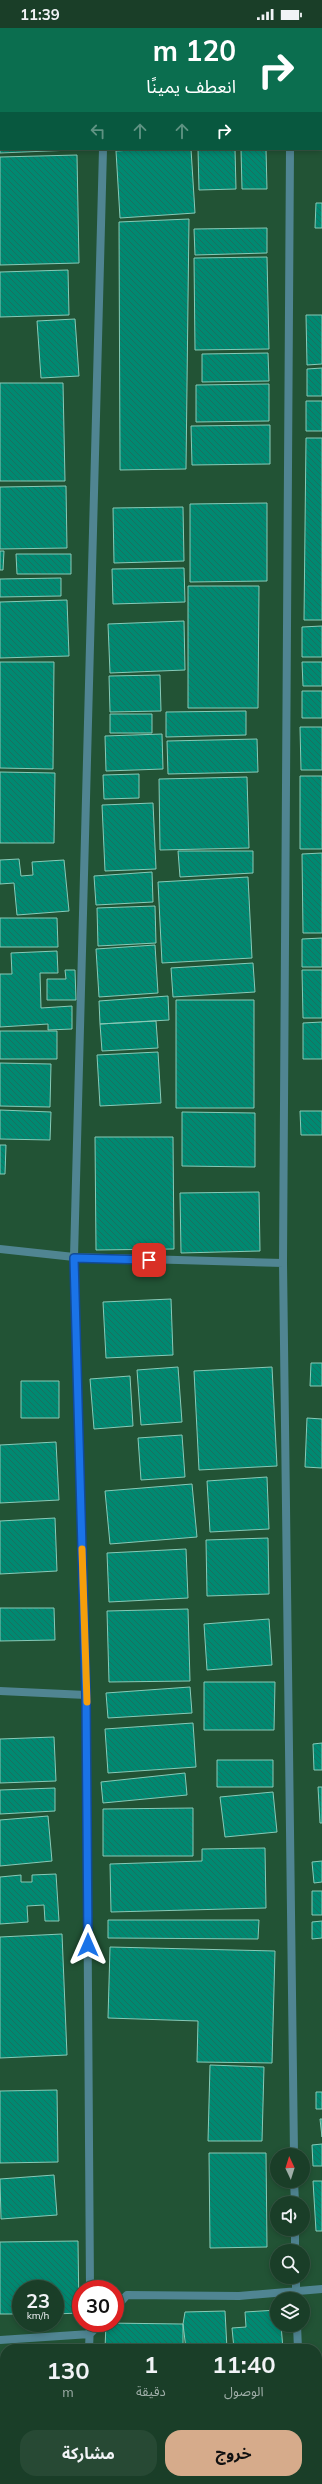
<!DOCTYPE html>
<html lang="ar">
<meta charset="utf-8">
<style>
body{margin:0;font-family:Mulish,"Noto Sans Arabic",sans-serif;background:#274934;color:#f1f3f6;direction:rtl;height:100vh;display:flex;flex-direction:column;font-size:15px;white-space:nowrap}
*{box-sizing:border-box;margin:0}
p{font-size:13px;color:#9faea8}
.icon{flex:none;width:22px;height:22px;fill:none;stroke:currentColor;stroke-width:2;stroke-linecap:round;stroke-linejoin:round}
.map{position:relative;flex:1;overflow:hidden;direction:ltr}
.panel{position:absolute;left:0px;top:2316px;width:322px;height:140px;display:flex;flex-direction:column;background:#1a3e28;border-radius:16px 16px 0 0;box-shadow:0 2px 6px #0003,0 0 0 1px #385745;direction:rtl}
.panel>*{flex:none}
.banner{position:absolute;left:0px;top:0px;width:322px;height:122px;box-shadow:0 2px 6px #0003,0 0 0 1px #385745;direction:rtl;background:#0b6e4f;color:#fff;overflow:hidden}
.needle{width:26px;rotate:356deg}
.buttons{position:absolute;left:270px;top:2120px;display:grid;gap:8px}
.buttons a{display:grid;place-items:center;width:40px;height:40px;border-radius:50%;background:#1a3e28;box-shadow:0 2px 6px #0003,0 0 0 1px #385745;font-size:20px}
.speed{position:absolute;left:12px;top:2252px;display:flex;gap:8px;font-size:20px;font-weight:700;text-align:center}
.speed>*{display:grid;place-content:center;width:52px;height:52px;border-radius:50%;background:#1a3e28;box-shadow:0 2px 6px #0003,0 0 0 1px #385745;line-height:1}
.speed small{font-size:10px;font-weight:400}
.speed .limit{border:6px solid #d22;background:#fff;color:#111}
.pin{position:absolute;display:grid;place-items:center;width:34px;height:34px;color:#fff;margin:-17px;border-radius:8px;box-shadow:0 2px 6px #0006}
.me{position:absolute;width:44px;margin:-22px;rotate:0deg;stroke-linejoin:round;filter:drop-shadow(0 0 3px #0008)}
.turn{display:flex;align-items:center;gap:14px;height:84px;padding:0 20px;font-size:18px}
.turn .icon{width:52px;height:52px;stroke-width:2.5}
.turn b{display:block;font-size:28px;line-height:34px}
.lanes{display:flex;align-items:center;height:38px;padding:0 20px;background:#0003;justify-content:center;gap:20px;direction:ltr}
.lanes .off{opacity:.35}
.eta{display:flex;justify-content:space-evenly;align-items:center;height:68px;text-align:center}
.eta b{font-size:24px;font-weight:700;line-height:28px}
.button{display:flex;gap:8px;margin-top:auto;padding:8px 20px}
.button a{flex:1;height:46px;border-radius:16px;background:#d6ab8b;color:#111;font-size:16px;font-weight:700;line-height:46px;text-align:center}
.button a+a{background:#274934;color:#f1f3f6}
.status{display:flex;justify-content:space-between;align-items:center;height:28px;padding:0 20px;background:#1a3e28;direction:ltr}
.status svg{height:11px;fill:currentColor}
.map>svg:first-child{display:block}
.building{fill:url(#building-back-hatch);stroke:#87cab7}
.lines{fill:none;stroke-linecap:round;stroke-linejoin:round}
.street{stroke:#508592;stroke-width:8}
.route-casing{stroke:#114b97;stroke-width:10}
.route{stroke:#1a73e8;stroke-width:7}
.slow{stroke:#f59e0b;stroke-width:7}
</style>
<div class="status"><b>11:39</b><svg viewBox="0 0 49 12"><path d="M0 12V9h3v3zM5 12V6h3v6zM10 12V3h3v9zM15 12V0h3v12zM26 1h20v11H26zM47 4h2v5h-2z"/></svg></div>
<div class="map">
<svg width="322" height="2456" viewBox="0 0 322 2456">
<defs>
<pattern id="building-back-hatch" width="6" height="6" patternUnits="userSpaceOnUse"><rect width="6" height="6" fill="#008971"/><path d="M-1 5l2 2M0 0l6 6M5-1l2 2" fill="none" stroke="#1a6f5f"/></pattern>
</defs>
<rect width="100%" height="100%" fill="#225335"/>
<!-- building -->
<path class="building" d="M 0,0 L 15,1 L 1,1 L 0,66 Z
M 22,0 L 67,0 L 67,1 L 22,1 Z
M 0,85 L 1,121 L 72,122 L 0,125 Z
M 147,121 L 191,121 L 195,185 L 120,190 L 116,123 Z
M 198,121 L 235,121 L 236,161 L 199,162 Z
M 241,121 L 266,121 L 267,161 L 242,161 Z
M 77,127 L 79,235 L 0,237 L 0,129 Z
M 316,175 L 322,175 L 322,200 L 315,200 Z
M 189,191 L 186,441 L 120,442 L 119,194 Z
M 267,200 L 267,225 L 195,227 L 194,201 Z
M 267,229 L 269,321 L 195,322 L 194,230 Z
M 68,242 L 69,287 L 0,289 L 0,244 Z
M 306,287 L 322,287 L 322,336 L 307,337 Z
M 75,291 L 79,348 L 41,350 L 37,293 Z
M 268,325 L 269,353 L 202,354 L 202,326 Z
M 322,340 L 322,368 L 307,368 L 307,341 Z
M 0,355 L 63,355 L 65,453 L 0,453 Z
M 269,356 L 269,393 L 196,394 L 196,357 Z
M 306,373 L 322,373 L 322,403 L 306,403 Z
M 270,397 L 270,436 L 192,437 L 191,398 Z
M 306,410 L 322,410 L 322,592 L 304,592 Z
M 66,458 L 67,520 L 0,521 L 0,459 Z
M 267,475 L 267,553 L 190,554 L 190,476 Z
M 183,479 L 184,533 L 114,535 L 113,480 Z
M 0,523 L 4,523 L 3,542 L 0,542 Z
M 16,526 L 71,526 L 71,546 L 17,546 Z
M 184,540 L 185,574 L 113,576 L 112,541 Z
M 61,550 L 61,568 L 0,569 L 0,551 Z
M 188,558 L 259,558 L 258,680 L 188,680 Z
M 67,572 L 69,628 L 0,630 L 0,574 Z
M 184,593 L 185,642 L 110,645 L 108,596 Z
M 322,598 L 322,629 L 302,629 L 302,599 Z
M 0,634 L 54,634 L 53,741 L 0,740 Z
M 302,634 L 322,634 L 322,658 L 303,658 Z
M 160,647 L 161,683 L 110,684 L 109,648 Z
M 302,663 L 322,663 L 322,690 L 302,690 Z
M 246,683 L 246,707 L 166,709 L 166,684 Z
M 110,686 L 152,686 L 152,705 L 110,705 Z
M 300,699 L 322,699 L 322,742 L 301,742 Z
M 162,706 L 163,741 L 106,743 L 105,708 Z
M 257,711 L 258,744 L 168,746 L 167,713 Z
M 0,744 L 55,745 L 54,815 L 0,815 Z
M 139,746 L 139,770 L 104,771 L 103,747 Z
M 300,748 L 322,748 L 322,821 L 300,821 Z
M 247,749 L 249,820 L 160,822 L 159,751 Z
M 153,775 L 156,841 L 105,843 L 102,777 Z
M 178,823 L 253,823 L 253,845 L 180,849 Z
M 322,825 L 322,905 L 303,905 L 302,826 Z
M 19,831 L 21,848 L 33,847 L 32,834 L 64,832 L 69,883 L 17,887 L 14,855 L 0,856 L 0,832 Z
M 152,844 L 153,874 L 96,877 L 94,848 Z
M 248,849 L 252,930 L 162,935 L 158,854 Z
M 155,878 L 156,915 L 98,918 L 97,880 Z
M 0,890 L 57,890 L 58,919 L 0,919 Z
M 322,910 L 322,939 L 302,939 L 302,911 Z
M 155,917 L 158,965 L 99,969 L 96,921 Z
M 57,923 L 58,945 L 40,945 L 41,980 L 72,978 L 72,1001 L 48,1002 L 48,996 L 0,999 L 0,946 L 12,946 L 11,925 Z
M 253,935 L 255,964 L 173,969 L 171,940 Z
M 65,942 L 75,942 L 76,972 L 47,972 L 47,951 L 66,951 Z
M 302,942 L 322,942 L 322,990 L 303,990 Z
M 168,968 L 169,992 L 100,996 L 99,973 Z
M 176,972 L 254,972 L 254,1080 L 176,1080 Z
M 156,993 L 158,1020 L 102,1023 L 100,996 Z
M 322,994 L 322,1031 L 303,1031 L 303,995 Z
M 0,1003 L 57,1003 L 57,1031 L 0,1031 Z
M 158,1024 L 161,1075 L 100,1078 L 97,1027 Z
M 0,1035 L 51,1036 L 50,1079 L 0,1078 Z
M 0,1082 L 51,1084 L 50,1112 L 0,1111 Z
M 300,1083 L 322,1083 L 322,1107 L 301,1107 Z
M 182,1084 L 255,1085 L 255,1139 L 182,1138 Z
M 95,1109 L 173,1109 L 174,1221 L 96,1222 Z
M 0,1117 L 6,1117 L 5,1146 L 0,1146 Z
M 259,1164 L 260,1223 L 181,1225 L 180,1165 Z
M 171,1271 L 173,1327 L 106,1330 L 103,1274 Z
M 311,1335 L 322,1335 L 322,1358 L 310,1358 Z
M 178,1339 L 182,1394 L 141,1397 L 137,1342 Z
M 272,1339 L 277,1438 L 199,1442 L 194,1343 Z
M 130,1348 L 133,1398 L 94,1401 L 90,1351 Z
M 21,1353 L 59,1353 L 59,1390 L 21,1390 Z
M 307,1390 L 322,1391 L 322,1440 L 305,1439 Z
M 182,1407 L 185,1449 L 141,1452 L 138,1410 Z
M 56,1414 L 59,1472 L 0,1475 L 0,1417 Z
M 267,1449 L 269,1501 L 210,1504 L 207,1453 Z
M 192,1456 L 197,1509 L 110,1516 L 105,1463 Z
M 55,1490 L 57,1543 L 0,1546 L 0,1493 Z
M 268,1510 L 269,1566 L 207,1568 L 206,1512 Z
M 186,1521 L 188,1570 L 109,1574 L 107,1525 Z
M 0,1580 L 54,1580 L 55,1612 L 0,1613 Z
M 188,1581 L 190,1653 L 109,1654 L 107,1583 Z
M 269,1591 L 272,1637 L 207,1642 L 204,1596 Z
M 204,1654 L 275,1654 L 274,1702 L 204,1702 Z
M 190,1659 L 192,1685 L 108,1690 L 106,1665 Z
M 193,1695 L 196,1739 L 108,1745 L 105,1701 Z
M 54,1709 L 56,1753 L 0,1755 L 0,1711 Z
M 322,1715 L 322,1742 L 314,1742 L 313,1716 Z
M 217,1732 L 273,1732 L 273,1759 L 217,1759 Z
M 185,1745 L 187,1767 L 103,1775 L 101,1754 Z
M 318,1759 L 322,1759 L 322,1795 L 320,1795 Z
M 55,1760 L 55,1783 L 0,1786 L 0,1762 Z
M 273,1764 L 277,1804 L 225,1809 L 220,1769 Z
M 193,1780 L 193,1828 L 103,1828 L 103,1781 Z
M 48,1788 L 52,1833 L 0,1838 L 0,1792 Z
M 265,1820 L 266,1880 L 111,1884 L 110,1836 L 202,1833 L 202,1821 Z
M 322,1833 L 322,1854 L 314,1855 L 312,1834 Z
M 56,1846 L 59,1893 L 45,1893 L 44,1877 L 27,1878 L 28,1894 L 0,1896 L 0,1849 L 21,1847 L 21,1854 L 32,1854 L 32,1847 Z
M 312,1863 L 322,1863 L 322,1887 L 312,1887 Z
M 108,1892 L 259,1892 L 258,1911 L 108,1910 Z
M 322,1893 L 322,1910 L 312,1911 L 312,1894 Z
M 62,1906 L 67,2027 L 0,2030 L 0,1909 Z
M 110,1919 L 275,1923 L 272,2035 L 197,2034 L 198,1993 L 108,1990 Z
M 210,2037 L 264,2039 L 262,2113 L 208,2113 Z
M 57,2062 L 58,2134 L 0,2135 L 0,2063 Z
M 316,2064 L 322,2064 L 322,2081 L 316,2081 Z
M 320,2091 L 322,2091 L 322,2109 Z
M 322,2116 L 322,2138 L 313,2138 L 312,2117 Z
M 209,2125 L 266,2125 L 267,2219 L 210,2220 Z
M 54,2147 L 57,2187 L 1,2191 L 0,2151 Z
M 313,2153 L 322,2153 L 322,2203 L 316,2203 Z
M 78,2213 L 79,2285 L 55,2286 L 55,2261 L 21,2261 L 21,2286 L 0,2286 L 0,2214 Z
M 277,2282 L 277,2297 L 281,2297 L 283,2321 L 234,2321 L 232,2300 L 246,2299 L 245,2284 Z
M 225,2283 L 227,2321 L 186,2321 L 183,2296 L 185,2284 Z
M 106,2295 L 183,2296 L 183,2321 L 105,2321 Z
M 0,2345 L 5,2345 L 5,2397 L 0,2397 Z
M 0,2401 L 5,2401 L 5,2425 L 0,2426 Z
M 0,2432 L 5,2432 L 5,2451 L 62,2451 L 63,2456 L 0,2456 Z
M 101,2451 L 179,2451 L 178,2456 L 101,2456 Z"/>
<g class="lines">
<!-- street -->
<path class="street" d="M 287,0 L 287,1
M 107,1 L 107,0
M 0,1221 L 74,1229 L 283,1235 L 290,121
M 283,1235 L 294,2127
M 0,1663 L 86,1667
M 294,2153 L 295,2175
M 295,2201 L 295,2223
M 296,2249 L 296,2271
M 90,2261 L 86,1667 L 74,1229 L 103,121
M 115,2280 L 127,2267 L 239,2268 L 322,2261
M 297,2297 L 298,2321
M 0,2312 L 90,2306 L 101,2295
M 89,2321 L 90,2295
M 304,2451 L 304,2456
M 78,2456 L 78,2451"/>
</g>
<g class="lines">
<defs>
<path id="route" d="M 88,1917 L 86,1667 L 74,1230 L 149,1232"/>
</defs>
<!-- route casing -->
<use href="#route" class="route-casing"/>
<!-- route -->
<use href="#route" class="route"/>
<!-- slow -->
<path class="slow" d="M 82,1521 L 87,1674"/>
</g>
</svg>
<div class="buttons">
<a><svg class="needle" viewBox="-14 -14 28 28"><path d="M0-13l5 13h-10z" fill="#e53935"/><path d="M0 13l5-13h-10z" fill="#9faea8"/></svg></a>
<a><svg class="icon" aria-label="sound" viewBox="0 0 24 24"><path d="M4 9h4l5-4v14l-5-4H4zM17 9q2 3 0 6"/></svg></a>
<a><svg class="icon" aria-label="search" viewBox="0 0 24 24"><circle cx="10" cy="10" r="6"/><path d="M15 15l6 6"/></svg></a>
<a><svg class="icon" aria-label="layers" viewBox="0 0 24 24"><path d="M12 4l9 5-9 5-9-5zM3 14l9 5 9-5"/></svg></a>
</div>
<div class="speed"><div>23<small>km/h</small></div><div class="limit">30</div></div>
<div class="pin" style="left:149px;top:1232px;background:#d93025"><svg class="icon" aria-label="arrive" viewBox="0 0 24 24"><path d="M6 21V4h12l-3 4 3 4H6"/></svg></div>
<svg class="me" style="left:88px;top:1917px" viewBox="-20 -20 40 40"><path d="M0-17L14 15 0 8-14 15z" fill="#1a73e8" stroke="#fff" stroke-width="4"/></svg>
<div class="banner">
<div class="turn"><svg class="icon" aria-label="right" viewBox="0 0 24 24"><path d="M7 20v-9h11M14 6l5 5-5 5"/></svg><div><b>120 m</b>انعطف يمينًا</div></div>
<div class="lanes"><svg class="icon off" aria-label="left" viewBox="0 0 24 24"><path d="M17 20v-9H6M10 6l-5 5 5 5"/></svg><svg class="icon off" aria-label="ahead" viewBox="0 0 24 24"><path d="M12 20V5M6 11l6-6 6 6"/></svg><svg class="icon off" aria-label="ahead" viewBox="0 0 24 24"><path d="M12 20V5M6 11l6-6 6 6"/></svg><svg class="icon" aria-label="right" viewBox="0 0 24 24"><path d="M7 20v-9h11M14 6l5 5-5 5"/></svg></div>
</div>
<section class="panel">
<div class="eta">
<div><b>11:40</b><p>الوصول</p></div>
<div><b>1</b><p>دقيقة</p></div>
<div><b>130</b><p>m</p></div>
</div>
<div class="button"><a>خروج</a><a>مشاركة</a></div>
</section>
</div>
